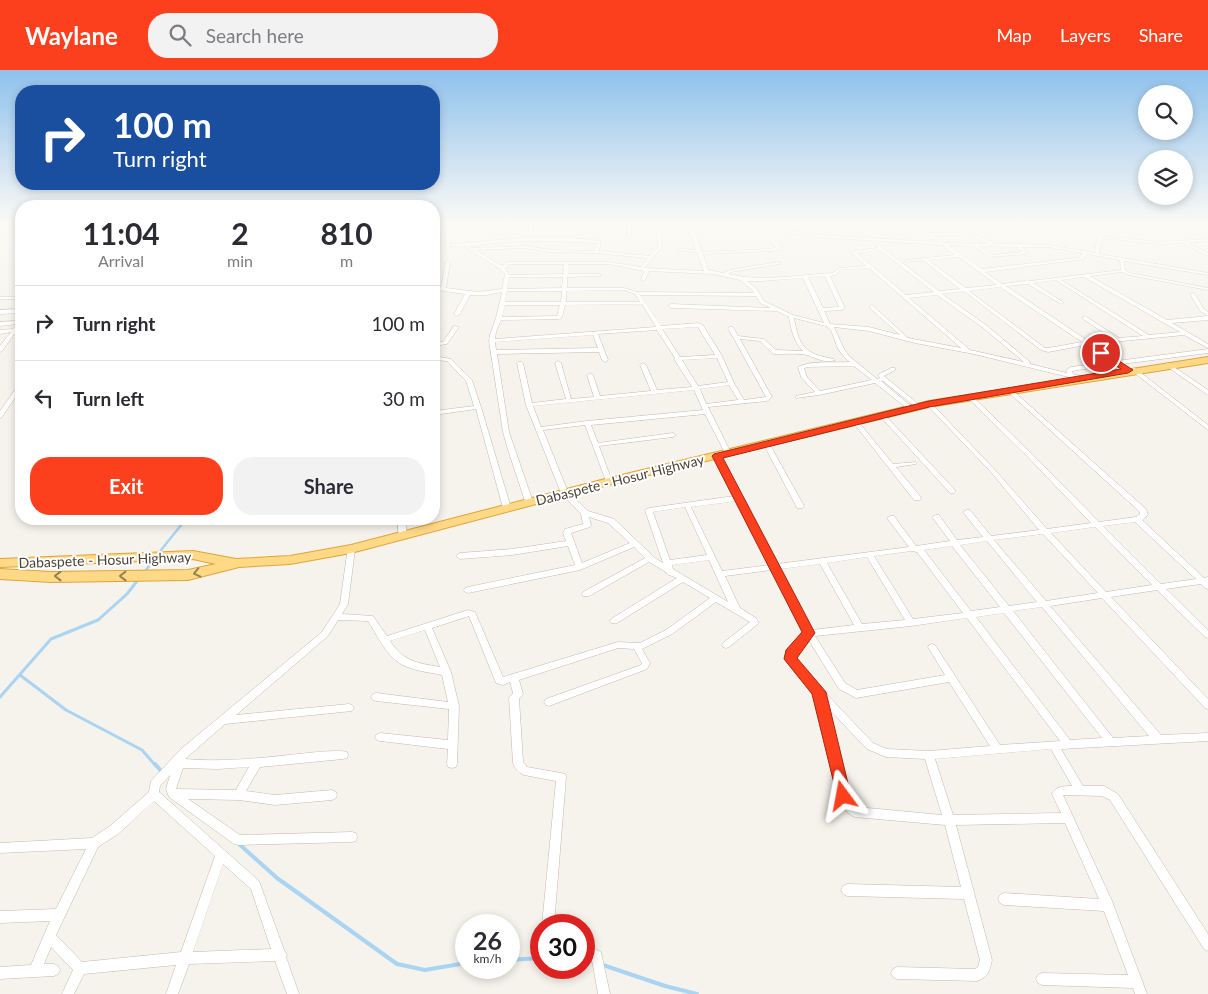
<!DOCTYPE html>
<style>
body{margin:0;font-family:Lato,sans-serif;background:#f2f2f3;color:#2b2b33;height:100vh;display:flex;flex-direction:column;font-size:19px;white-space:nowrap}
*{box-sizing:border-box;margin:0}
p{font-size:16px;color:#7c7c81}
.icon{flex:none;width:28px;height:28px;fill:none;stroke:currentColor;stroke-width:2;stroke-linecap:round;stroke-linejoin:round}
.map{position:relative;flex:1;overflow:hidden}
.drawer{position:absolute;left:15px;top:130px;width:425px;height:325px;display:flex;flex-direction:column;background:#fff;border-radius:20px;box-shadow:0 2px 8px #0003}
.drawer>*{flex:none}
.top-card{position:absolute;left:15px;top:15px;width:425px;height:105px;border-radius:20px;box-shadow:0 2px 8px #0003;background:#1a4fa0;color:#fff;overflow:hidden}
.tools{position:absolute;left:1138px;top:15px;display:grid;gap:10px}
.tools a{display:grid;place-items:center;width:55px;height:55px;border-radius:50%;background:#fff;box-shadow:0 2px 8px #0003;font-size:25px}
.speed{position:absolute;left:455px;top:844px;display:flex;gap:10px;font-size:25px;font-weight:700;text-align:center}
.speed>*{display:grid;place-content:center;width:65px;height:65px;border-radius:50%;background:#fff;box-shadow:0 2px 8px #0003;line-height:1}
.speed small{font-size:12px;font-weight:400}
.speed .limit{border:8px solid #d22;background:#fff;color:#111}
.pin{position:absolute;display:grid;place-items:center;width:42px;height:42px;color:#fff;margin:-21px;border:2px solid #fff;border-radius:50%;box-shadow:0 1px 5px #0007}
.me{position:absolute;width:55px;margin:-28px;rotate:347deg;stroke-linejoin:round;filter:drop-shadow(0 0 4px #0008)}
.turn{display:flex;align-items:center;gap:18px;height:105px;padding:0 15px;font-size:22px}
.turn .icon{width:65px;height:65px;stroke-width:2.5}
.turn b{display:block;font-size:35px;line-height:42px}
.eta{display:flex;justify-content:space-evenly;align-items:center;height:85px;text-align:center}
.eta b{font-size:30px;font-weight:700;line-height:35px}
.button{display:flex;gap:10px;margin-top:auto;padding:10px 15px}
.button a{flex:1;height:58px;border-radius:20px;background:#fc3f1d;color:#fff;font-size:20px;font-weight:700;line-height:58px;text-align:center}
.button a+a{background:#f2f2f3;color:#2b2b33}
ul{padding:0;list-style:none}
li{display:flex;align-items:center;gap:15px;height:75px;padding:0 15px;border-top:1px solid #e1e1e2}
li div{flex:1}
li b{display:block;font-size:19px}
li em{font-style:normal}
header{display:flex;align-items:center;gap:30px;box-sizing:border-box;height:70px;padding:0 25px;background:#fc3f1d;color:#fff}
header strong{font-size:24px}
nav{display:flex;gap:28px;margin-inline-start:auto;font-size:18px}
.search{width:350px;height:45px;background:#f2f2f3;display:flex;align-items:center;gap:12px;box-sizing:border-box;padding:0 18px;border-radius:20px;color:#7c7c81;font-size:19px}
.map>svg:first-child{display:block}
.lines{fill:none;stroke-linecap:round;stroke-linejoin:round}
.stream-far2{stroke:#a9d4f2;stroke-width:2.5}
.stream-far1{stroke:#a9d4f2;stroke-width:3}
.stream{stroke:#a9d4f2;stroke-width:4}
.minor-casing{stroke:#c2bbae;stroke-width:1}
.trunk-casing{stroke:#e0a43c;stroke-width:2}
.minor{fill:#fff;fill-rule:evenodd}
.trunk{fill:#ffd985;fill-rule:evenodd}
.oneway{stroke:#938057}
.route{fill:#fc3f1d;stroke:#a42913}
.labels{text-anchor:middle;stroke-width:4;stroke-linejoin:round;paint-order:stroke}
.street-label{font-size:14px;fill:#4b4439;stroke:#fff}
</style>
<header>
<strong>Waylane</strong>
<div class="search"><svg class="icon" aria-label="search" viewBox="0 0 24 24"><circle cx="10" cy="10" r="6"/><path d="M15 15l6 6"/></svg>Search here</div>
<nav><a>Map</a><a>Layers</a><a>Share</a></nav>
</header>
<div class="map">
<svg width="1208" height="924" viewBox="0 0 1208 924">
<rect width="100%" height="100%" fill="#f6f3ec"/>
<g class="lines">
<!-- stream-far2 -->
<path class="stream-far2" d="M 157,485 L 186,449
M 144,503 L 154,489
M 136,512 L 139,509"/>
<!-- stream-far1 -->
<path class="stream-far1" d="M 20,605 L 66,640 L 142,680 L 156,696
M 0,627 L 51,569 L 98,550 L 127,524 L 137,511"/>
<!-- stream -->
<path class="stream" d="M 155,694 L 162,702
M 239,774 L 277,808 L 397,894 L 425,900 L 466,893
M 584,889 L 595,892
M 509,890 L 541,888
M 603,895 L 665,916 L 697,924"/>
<defs>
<path id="minor" d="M 437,154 L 444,154 L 449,157 L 450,174 C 466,174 481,171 496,170 C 530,167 567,166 601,171 L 599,181 L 650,186 L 658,177 L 656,154 L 660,154 L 662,177 L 644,198 L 704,201 L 697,182 L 679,181 L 677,180 L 679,179 L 696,180 L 688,154 L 692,154 L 702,182 L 771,179 L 776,177 L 759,158 L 737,154 L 749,154 L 816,165 L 938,172 L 913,154 L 918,154 L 930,163 L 962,163 L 954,159 L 954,157 L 955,157 L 992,172 L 992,174 L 1015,174 L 1017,173 L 1019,174 L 1048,175 L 1095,183 L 1097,169 L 1101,166 L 1160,172 L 1208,169 L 1208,171 L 1188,173 L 1208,183 L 1208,186 L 1182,173 L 1160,174 L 1102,168 L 1099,184 L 1208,203 L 1208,205 L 1124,191 L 1125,200 L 1130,203 L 1208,218 L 1208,220 L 1129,205 L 1122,202 L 1090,206 L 1167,250 L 1208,246 L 1200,241 L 1190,224 L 1194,223 L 1204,239 L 1208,242 L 1208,250 L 1172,253 L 1208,274 L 1208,278 L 1184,265 L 1092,274 L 1117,291 L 1208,279 L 1208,283 L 1122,294 L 1131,300 L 1134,298 L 1136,299 L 1208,355 L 1208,360 L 1132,301 L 1129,303 L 1127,302 L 1115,294 L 1072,301 L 1073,304 L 1083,307 L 1084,308 L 1081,310 L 974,284 L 915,273 L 869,261 L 834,257 L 844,279 L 849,286 L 877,309 L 880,308 L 878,305 L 879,304 L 891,298 L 895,298 L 895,300 L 884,306 L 922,337 L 921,338 L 917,338 L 883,311 L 881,311 L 912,337 L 912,339 L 908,339 L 875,313 L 819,325 L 796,328 L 796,326 L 815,322 L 801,307 L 798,297 C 810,290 836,293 850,292 L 845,288 L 838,279 L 831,260 L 826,256 L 794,248 C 799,277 805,284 834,289 L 835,290 C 826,294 816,288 807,285 C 800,283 782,284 774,284 L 772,283 L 760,271 L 740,269 L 772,327 L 767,331 L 708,337 L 731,383 L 730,384 L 726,384 L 725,383 L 705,344 L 591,355 L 598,373 L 673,363 L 676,365 L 673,367 L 599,376 L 612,411 L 609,413 L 606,411 L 585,355 L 543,360 L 568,422 L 588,441 L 614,449 L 655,488 L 663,493 L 645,440 L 649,438 L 734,426 L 714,386 L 717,384 L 720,386 L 777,494 L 909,477 L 887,448 L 891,446 L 894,446 L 916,476 L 950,471 L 932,447 L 936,445 L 939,445 L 957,470 L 983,467 L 963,442 L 967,440 L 970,440 L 991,466 L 1039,460 L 991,402 L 927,335 L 927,333 L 931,333 L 995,400 L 1047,459 L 1091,453 L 1027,386 L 967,327 L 966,326 L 969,324 L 971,325 L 1032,384 L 1099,452 L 1136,447 L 1140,444 L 1140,442 L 1006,320 L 1007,319 L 1011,319 L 1146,439 L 1148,445 L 1142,450 L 1204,508 L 1208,507 L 1208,519 L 1205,518 L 1201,514 L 1166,519 L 1208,560 L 1208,568 L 1205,567 L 1157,520 L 1111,527 L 1208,629 L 1208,639 L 1205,638 L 1102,528 L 1050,536 L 1161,665 L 1208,663 L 1208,671 L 1061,679 L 1083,716 L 1104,716 L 1118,724 L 1208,864 L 1208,881 L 1204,879 L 1110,730 L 1102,726 L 1063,725 L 1112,831 L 1147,924 L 1135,924 L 1133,918 L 1042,915 L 1038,913 L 1036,909 L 1038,905 L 1042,903 L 1128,905 L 1104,841 L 1004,835 L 1000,833 L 998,829 L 1000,825 L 1004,823 L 1099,829 L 1065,753 L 956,755 L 992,890 C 989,902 989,906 977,911 L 897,909 L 893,907 L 891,903 L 893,899 L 897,897 L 975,899 L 978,897 L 980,890 L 964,829 L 847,826 L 843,824 L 841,820 L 843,816 L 847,814 L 961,817 L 945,755 L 855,747 C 845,743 842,735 838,726 L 815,624 L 792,599 L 788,591 L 788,582 L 791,576 L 804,562 L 772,500 L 725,506 L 740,538 L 756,548 L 759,553 L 729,577 L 726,578 L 723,577 L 722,575 L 723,573 L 750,552 L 716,532 L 672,564 L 642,579 L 650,593 L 647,599 L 549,636 L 546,635 L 544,632 L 546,629 L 641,595 L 642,593 L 634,579 L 618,578 L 519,610 L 523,624 L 519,629 L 523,692 L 527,697 L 561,703 L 565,704 L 566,707 L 554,855 L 542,855 L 556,711 L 524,705 C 519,703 515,698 513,693 L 509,628 L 513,623 L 510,612 L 503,615 L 496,613 L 469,546 L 432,558 L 451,602 L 459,636 L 457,694 L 456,697 L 452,698 L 448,697 L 447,694 L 448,679 L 380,671 L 377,670 L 375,667 L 377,664 L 380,663 L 448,670 L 449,639 L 376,631 L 373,630 L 371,627 L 373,624 L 376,623 L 448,632 L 442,605 C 428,602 413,601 401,594 C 386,585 377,565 368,551 L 338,550 L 328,566 L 236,645 L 349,634 L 352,635 L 354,638 L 352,641 L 225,654 L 185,689 C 220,692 254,689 289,685 C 301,684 336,679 347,682 L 348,685 L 347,688 L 343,689 L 260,697 L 246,721 L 275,725 L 332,720 L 336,722 L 337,725 L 336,728 L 332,730 L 275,735 L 239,730 L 188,729 L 240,765 L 352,762 L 356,763 L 357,767 L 356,771 L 352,772 L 238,775 L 234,774 L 169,727 L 166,719 L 170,705 L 160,716 L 159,722 L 259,811 L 284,880 L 287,885 L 286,887 L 299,924 L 287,924 L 275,891 L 189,894 L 178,924 L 166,924 L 176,895 L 84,904 L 74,924 L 62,924 L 73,900 L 51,877 L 44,894 L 54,894 L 58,896 L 60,900 L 58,904 L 54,906 L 0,909 L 0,897 L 31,895 L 50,851 L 0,853 L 0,841 L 56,839 L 86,779 L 0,783 L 0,773 L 92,768 L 110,756 L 149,722 L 151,711 L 181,679 L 322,562 L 340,534 L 348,477 L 354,477 L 355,479 L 348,534 L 342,544 L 373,546 L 387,566 L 468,540 L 475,542 L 503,607 L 618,572 L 640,573 L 666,560 L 710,528 L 683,512 L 617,553 L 611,553 L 610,551 L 611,549 L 677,508 L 667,504 L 666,502 L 649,492 L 589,526 L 583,526 L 582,524 L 583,522 L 645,488 L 634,477 L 580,500 L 468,523 L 465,522 L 464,520 L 465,518 L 468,517 L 575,495 L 568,476 L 512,485 L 460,489 L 456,486 L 460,483 L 512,479 L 566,471 L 563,463 L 565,459 L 583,454 L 581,444 L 561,423 L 526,335 L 517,293 L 518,292 L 522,292 L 523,293 L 532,333 L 566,329 L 555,293 L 558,291 L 561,293 L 571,329 L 594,327 L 587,305 L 590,303 L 593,305 L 600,326 L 651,321 L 640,295 L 643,293 L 646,295 L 657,320 L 692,317 L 674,289 L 675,288 L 657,260 L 598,264 L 608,290 L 605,292 L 602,290 L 599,282 L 497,284 L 509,362 L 533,432 L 532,434 L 526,434 L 508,380 L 503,362 L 489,271 L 490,265 L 496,248 L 502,222 L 487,225 L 470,225 L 460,244 L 457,246 L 454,244 L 465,224 L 443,221 L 434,218 L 434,216 L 441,217 L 446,192 L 448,191 L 450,192 L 446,218 L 478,222 L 502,219 L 505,204 L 500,199 L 464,176 L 446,176 L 445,158 ZM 763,159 L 816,167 L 942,175 L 955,185 L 906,190 L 904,191 L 906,192 L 923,190 L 960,219 L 939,221 L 879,175 L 877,176 L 878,178 L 853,181 L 851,182 L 866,196 L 839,198 L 833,203 C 798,205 762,212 728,204 L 731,202 L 780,194 L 780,193 L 778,192 L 730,200 L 723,203 L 708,200 L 703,184 L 771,181 L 781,179 L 781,177 ZM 966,164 L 988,174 L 944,173 L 934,165 L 964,165 ZM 514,171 L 550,171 L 597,173 L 594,181 L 550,180 L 525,176 L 472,178 L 469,176 ZM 948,175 L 973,176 L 990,187 L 1027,184 L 1027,183 L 1022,177 L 1048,177 L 1083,183 L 1080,187 L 1076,188 L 982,199 ZM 979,176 L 1017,177 L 1022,182 L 991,185 ZM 525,178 L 550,182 L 596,183 L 648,188 L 641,197 L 609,192 L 508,192 L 502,196 L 476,180 ZM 880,180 L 934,222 L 906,225 L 857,183 ZM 1087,184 L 1120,190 L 1121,200 L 1030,211 L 1027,210 L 1025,211 L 1002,214 L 985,202 L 1076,190 L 1083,189 ZM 959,187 L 997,215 L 966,218 L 928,190 ZM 509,194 L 564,194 L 563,204 L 509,205 L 505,198 ZM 568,194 L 609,194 L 644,201 L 641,210 L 643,211 L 645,210 L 649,201 L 713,204 L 740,210 L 752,220 L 754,223 L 637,222 L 624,218 L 567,218 L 567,207 L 599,206 L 601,205 L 599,204 L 568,204 ZM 869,198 L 961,278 L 908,268 L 872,235 L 870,236 L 870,238 L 900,265 L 869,257 L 830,254 L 824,241 L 842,240 L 845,238 L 830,206 L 836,205 L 840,200 ZM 825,206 L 839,237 L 823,238 L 808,207 ZM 509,207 L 563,207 L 562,218 L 507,219 ZM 1084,207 L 1180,262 L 1149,265 L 1061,210 ZM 803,208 L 824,253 L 793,245 L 764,231 L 756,218 L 747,211 L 762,211 ZM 1056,210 L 1143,266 L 1119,268 L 1085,246 L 1083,247 L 1083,249 L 1113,269 L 1088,271 L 1006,216 L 1028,214 L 1061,234 L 1063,233 L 1063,232 L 1033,213 ZM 1000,217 L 1082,272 L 1048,278 L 1045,278 L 969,221 ZM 624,220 L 635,224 L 640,232 L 566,232 L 566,221 ZM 507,221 L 562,221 L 561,232 L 505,232 ZM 964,221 L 1041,280 L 1048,282 L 1086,275 L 1111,292 L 1071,297 L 1066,300 L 1067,303 L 1030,294 L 1030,292 L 986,255 L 942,224 ZM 640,225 L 756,226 L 760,233 L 771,238 L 671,234 L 668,236 L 671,238 L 777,241 L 789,247 C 791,260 794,272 803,281 L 776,280 L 764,269 L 738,266 L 733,257 L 729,257 L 728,258 L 766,327 L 744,330 L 734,313 L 722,286 L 703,255 L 698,253 L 661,256 ZM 937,225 L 982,257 L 1024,292 L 970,280 L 909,228 ZM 642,234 L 656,257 L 495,269 L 496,262 L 501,250 L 559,249 L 562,247 L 565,235 ZM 505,235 L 560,235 L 557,246 L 502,247 ZM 698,257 L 715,285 L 680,287 L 662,259 ZM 593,265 L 598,278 L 496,280 L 495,272 ZM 717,288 L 728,312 L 698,316 L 682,290 ZM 854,296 L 872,310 L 820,321 L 807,307 L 804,298 L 808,297 ZM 729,315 L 738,330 L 706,334 L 700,319 ZM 694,320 L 703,340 L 587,351 L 541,357 L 533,336 ZM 737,431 L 770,495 L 722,501 L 691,437 ZM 685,437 L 707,485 L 670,490 L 653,442 ZM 589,447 L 608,453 L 630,473 L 582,493 L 571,463 L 590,457 L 591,455 ZM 1136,452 L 1136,453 L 1196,509 L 1161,514 L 1103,456 ZM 1095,457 L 1152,515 L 1106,522 L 1051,463 ZM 1043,464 L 1098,523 L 1046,531 L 994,470 ZM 987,471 L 1037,532 L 1009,536 L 960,475 ZM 952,476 L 1000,537 L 971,541 L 924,480 ZM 912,481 L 917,482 L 963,543 L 913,549 L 874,486 ZM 867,487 L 905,550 L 862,554 L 827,493 ZM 709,490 L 728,532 L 673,499 L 672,495 ZM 820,494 L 854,555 L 812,560 L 780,499 ZM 1042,537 L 1149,666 L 1113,668 L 1013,541 ZM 1004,543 L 1102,668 L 1070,670 L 976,547 ZM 967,548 L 1060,671 L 1000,675 L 935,575 L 932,574 L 929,575 L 928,577 L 945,605 L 857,620 L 845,613 L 815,566 L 911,556 ZM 425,560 L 440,597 C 417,593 404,592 390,571 ZM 808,569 L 839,619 L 856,628 L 949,612 L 990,676 L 929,681 L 887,679 L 873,673 L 799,595 C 794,583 800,577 808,569 ZM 827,637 L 867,679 L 886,687 L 925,689 L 942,745 L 857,737 L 852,733 L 848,725 ZM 1051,679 L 1072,716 C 1064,716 1056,716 1052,724 L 1061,743 L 953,745 L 935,689 ZM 249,697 L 236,720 L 176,719 L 183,698 L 218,699 ZM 154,731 L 215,786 L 181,882 L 82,892 L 56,865 L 98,777 L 118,764 ZM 223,794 L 251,819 L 271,879 L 193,882 Z
M 529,154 L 536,154 L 533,156 L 532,162 L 529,161 Z
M 627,154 L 631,154 L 631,167 L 629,168 L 627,167 Z
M 782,154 L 815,154 L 773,157 L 771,156 Z
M 857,154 L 862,154 L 865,158 L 863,159 L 824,161 L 822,160 L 824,159 L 860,157 Z
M 0,227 L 21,227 L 21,229 L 0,229 Z
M 21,239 L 21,243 L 0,244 L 0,240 Z
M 21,251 L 21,255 L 2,281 L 0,282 L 0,276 L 11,262 L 0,264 L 0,260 L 13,259 L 17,254 L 0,256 L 0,252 Z
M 454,256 L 459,257 L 447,274 L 434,276 L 434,272 L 443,272 Z
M 434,286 L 451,289 L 472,310 L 481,337 L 511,438 L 510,440 L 507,440 L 503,438 L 476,339 L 434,345 L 434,341 L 474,336 L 466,311 L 447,291 L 434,290 Z
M 1168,293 L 1208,320 L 1208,325 L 1166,296 L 1166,294 Z
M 21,313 L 21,319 L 2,347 L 0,348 L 0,341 L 19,314 Z
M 882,343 L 884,344 L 954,419 L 956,421 L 954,423 L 950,423 L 880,346 L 879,345 Z
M 855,349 L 857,350 L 893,394 L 916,392 L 917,393 L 916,394 L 896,397 L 920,426 L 921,428 L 920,430 L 914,430 L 852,351 Z
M 766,371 L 769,373 L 804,436 L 803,438 L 797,438 L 796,436 L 763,373 Z
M 397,449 L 405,449 L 407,466 L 406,468 L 403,468 L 399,466 Z
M 584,874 L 601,882 L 610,924 L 598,924 L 592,890 L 584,886 Z"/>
<path id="trunk" d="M 1208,287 L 1208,293 L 929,337 L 612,414 L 351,483 L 290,494 L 239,497 L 188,510 L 51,512 L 0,509 L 0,499 L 51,502 L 188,500 L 216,494 L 193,489 L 0,497 L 0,489 L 193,481 L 236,489 L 290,486 L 351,475 L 605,409 L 929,331 Z"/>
</defs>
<!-- minor casing -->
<use href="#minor" class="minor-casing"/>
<!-- trunk casing -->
<use href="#trunk" class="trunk-casing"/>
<!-- minor -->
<use href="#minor" class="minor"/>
<!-- trunk -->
<use href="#trunk" class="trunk"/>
</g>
<!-- one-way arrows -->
<defs><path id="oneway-chevron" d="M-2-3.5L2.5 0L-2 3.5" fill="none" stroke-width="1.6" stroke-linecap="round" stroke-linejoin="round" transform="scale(1.25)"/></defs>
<g class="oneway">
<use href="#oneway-chevron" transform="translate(197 503) rotate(167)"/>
<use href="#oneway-chevron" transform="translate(58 506) rotate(-180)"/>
<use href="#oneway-chevron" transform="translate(123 506) rotate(180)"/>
</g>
<!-- sky -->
<linearGradient id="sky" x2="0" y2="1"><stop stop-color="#8fc1ec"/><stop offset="0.54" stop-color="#fbfaf6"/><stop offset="1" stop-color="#fbfaf6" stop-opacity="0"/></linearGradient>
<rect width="1208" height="284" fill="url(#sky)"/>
<!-- route -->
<path class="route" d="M 1098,281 L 1104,281 L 1133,300 L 1128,303 L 929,337 L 723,388 L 815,563 L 797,588 L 826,622 L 851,726 L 849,730 L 843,733 L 838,730 L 812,624 L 784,589 L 786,580 L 802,562 L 712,386 L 714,384 L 929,331 L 1121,299 L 1098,284 Z"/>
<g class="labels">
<!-- street labels -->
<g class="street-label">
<text transform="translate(620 410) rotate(-14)" y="5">Dabaspete - Hosur Highway</text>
<text transform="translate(105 490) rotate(-2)" y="5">Dabaspete - Hosur Highway</text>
</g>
</g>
</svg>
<div class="tools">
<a><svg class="icon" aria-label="search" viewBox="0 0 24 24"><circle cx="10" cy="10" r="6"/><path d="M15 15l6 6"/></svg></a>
<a><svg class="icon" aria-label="layers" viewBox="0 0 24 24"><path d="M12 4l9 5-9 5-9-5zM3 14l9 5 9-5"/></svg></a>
</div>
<div class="speed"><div>26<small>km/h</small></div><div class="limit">30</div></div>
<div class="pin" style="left:1101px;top:283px;background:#d93025"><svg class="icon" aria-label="arrive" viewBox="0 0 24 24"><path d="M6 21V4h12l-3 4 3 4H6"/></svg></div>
<svg class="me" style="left:843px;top:726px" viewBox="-20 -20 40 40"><path d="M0-17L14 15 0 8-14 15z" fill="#fc3f1d" stroke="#fff" stroke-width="4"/></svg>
<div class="top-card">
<div class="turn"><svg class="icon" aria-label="right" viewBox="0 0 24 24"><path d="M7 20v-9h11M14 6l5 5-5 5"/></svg><div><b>100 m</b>Turn right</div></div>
</div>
<section class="drawer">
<div class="eta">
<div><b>11:04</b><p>Arrival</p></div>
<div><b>2</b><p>min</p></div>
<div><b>810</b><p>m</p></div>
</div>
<ul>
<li><svg class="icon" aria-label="right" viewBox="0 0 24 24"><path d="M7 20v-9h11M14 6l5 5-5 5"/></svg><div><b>Turn right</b></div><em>100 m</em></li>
<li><svg class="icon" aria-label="left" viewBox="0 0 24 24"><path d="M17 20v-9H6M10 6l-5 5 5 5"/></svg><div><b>Turn left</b></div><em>30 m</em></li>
</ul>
<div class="button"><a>Exit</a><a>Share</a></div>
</section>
</div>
